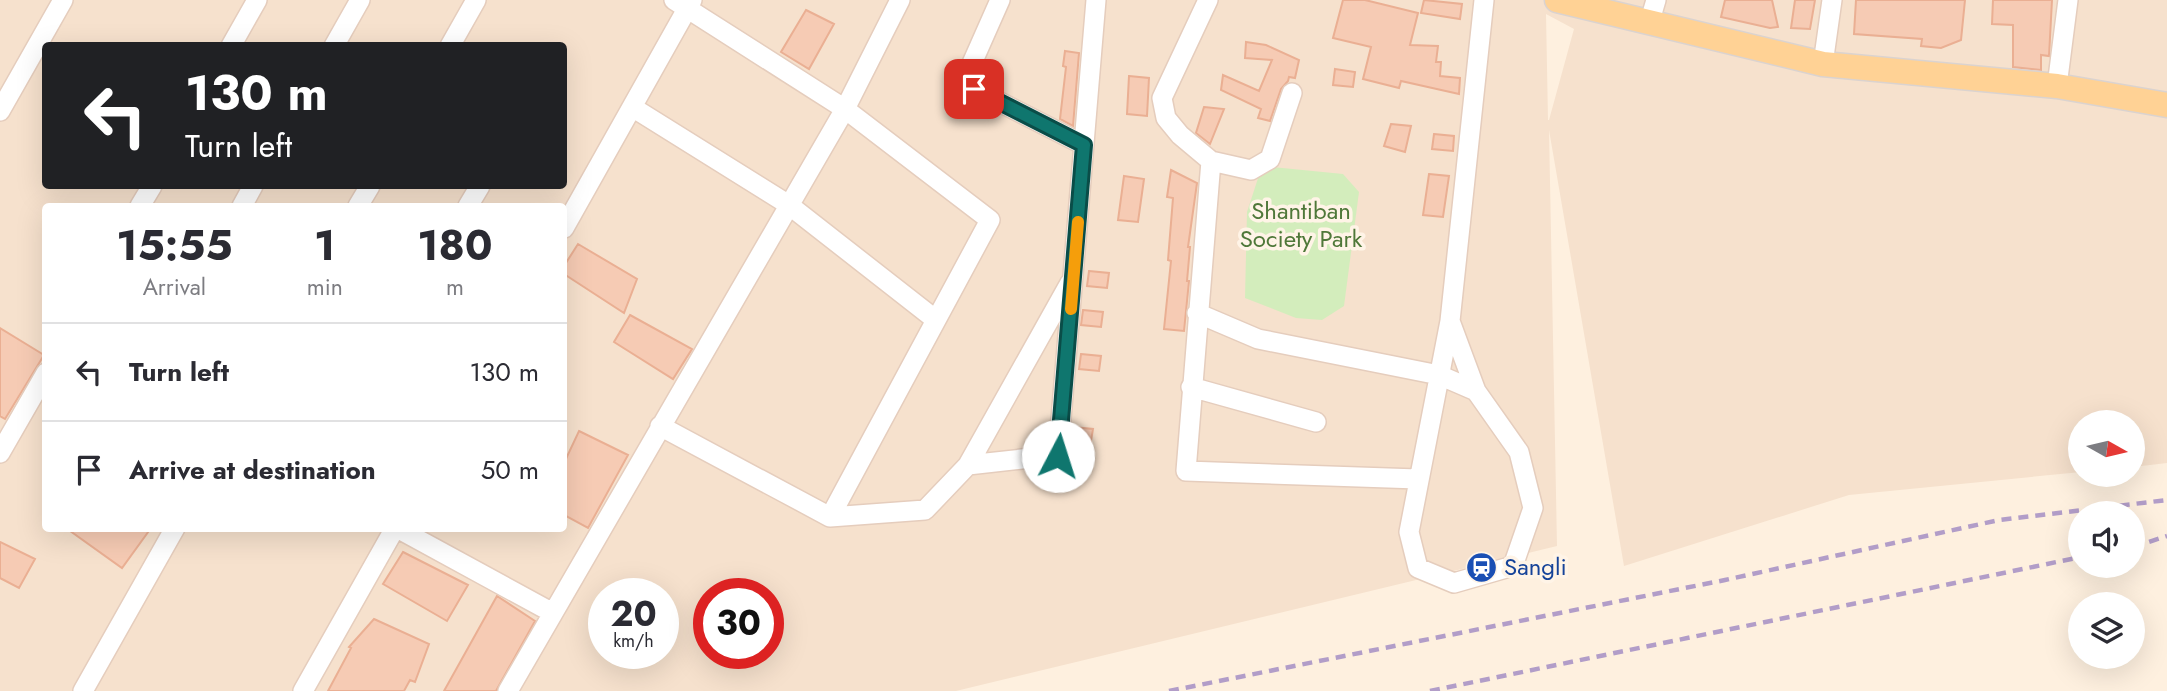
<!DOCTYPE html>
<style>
body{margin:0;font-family:Jost,sans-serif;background:#f7f7f7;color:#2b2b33;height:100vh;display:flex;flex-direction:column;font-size:26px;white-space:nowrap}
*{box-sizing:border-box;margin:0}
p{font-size:23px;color:#7c7c81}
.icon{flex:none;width:38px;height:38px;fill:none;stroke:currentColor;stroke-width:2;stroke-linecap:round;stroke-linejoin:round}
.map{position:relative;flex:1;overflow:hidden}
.details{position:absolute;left:42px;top:203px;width:525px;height:329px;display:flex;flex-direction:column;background:#fff;border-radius:7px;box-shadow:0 7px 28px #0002}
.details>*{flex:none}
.guide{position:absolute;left:42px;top:42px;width:525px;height:147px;border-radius:7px;box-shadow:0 7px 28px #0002;background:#202124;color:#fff;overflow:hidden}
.needle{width:46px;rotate:98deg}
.controls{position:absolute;left:2068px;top:410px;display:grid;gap:14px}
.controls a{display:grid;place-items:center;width:77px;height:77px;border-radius:50%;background:#fff;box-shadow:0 7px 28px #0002;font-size:35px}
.speed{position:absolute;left:588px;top:578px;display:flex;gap:14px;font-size:35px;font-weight:700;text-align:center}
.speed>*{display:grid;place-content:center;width:91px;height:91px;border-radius:50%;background:#fff;box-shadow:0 7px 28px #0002;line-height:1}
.speed small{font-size:18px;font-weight:400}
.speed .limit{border:10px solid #d22;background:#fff;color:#111}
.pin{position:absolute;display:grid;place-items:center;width:60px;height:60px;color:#fff;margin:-30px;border-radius:14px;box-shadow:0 4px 10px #0006}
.me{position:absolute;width:77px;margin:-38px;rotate:5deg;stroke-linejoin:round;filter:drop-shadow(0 0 5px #0008)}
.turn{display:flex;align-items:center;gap:24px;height:147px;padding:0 28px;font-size:32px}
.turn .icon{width:91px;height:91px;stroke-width:2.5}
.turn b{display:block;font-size:49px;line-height:60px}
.eta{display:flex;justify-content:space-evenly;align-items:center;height:119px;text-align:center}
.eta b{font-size:42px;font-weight:700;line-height:49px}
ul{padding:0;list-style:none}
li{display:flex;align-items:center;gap:21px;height:98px;padding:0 28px;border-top:2px solid #e1e1e2}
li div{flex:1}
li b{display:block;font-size:26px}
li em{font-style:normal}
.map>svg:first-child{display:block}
.residential{fill:#f6e1cd;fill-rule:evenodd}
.green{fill:#d3edbc}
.building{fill:#f6cbb4;stroke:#eaaf93;stroke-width:2}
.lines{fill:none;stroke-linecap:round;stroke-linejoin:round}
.minor-casing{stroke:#e5cdbd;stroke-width:22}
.major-casing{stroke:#dbd3cf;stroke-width:27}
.minor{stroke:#fff;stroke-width:19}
.major{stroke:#ffd295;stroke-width:24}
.rail{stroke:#b29dc8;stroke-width:4.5;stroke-dasharray:10 7;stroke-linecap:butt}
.route-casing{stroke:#0a4d48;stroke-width:18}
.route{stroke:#0f766e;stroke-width:12}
.slow{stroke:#f59e0b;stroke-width:12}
.labels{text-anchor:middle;stroke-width:7;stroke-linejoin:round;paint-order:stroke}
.park-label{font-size:24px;fill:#4f7839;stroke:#fff4e7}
.transit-label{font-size:24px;fill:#164399;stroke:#fff4e7;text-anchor:start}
</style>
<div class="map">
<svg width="2167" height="691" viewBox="0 0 2167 691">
<rect width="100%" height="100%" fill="#fef0df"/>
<!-- residential -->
<path class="residential" d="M 0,0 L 2167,0 L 2167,463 L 2133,467 L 2133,422 L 2081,422 L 2081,472 L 1849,495 L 1624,566 L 1549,130 L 1557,546 L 956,691 L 0,691 ZM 1546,14 L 1574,29 L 1549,120 L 1548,120 ZM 46,46 L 564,46 L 564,186 L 46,186 ZM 46,206 L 564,206 L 564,528 L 46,528 ZM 604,593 L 663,593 L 663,653 L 604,653 ZM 709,593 L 768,593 L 768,653 L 709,653 Z"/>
<!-- green -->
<path class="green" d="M 1262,166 L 1343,174 L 1359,192 L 1344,306 L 1322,320 L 1296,318 L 1245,298 L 1247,212 Z"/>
<!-- building -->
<path class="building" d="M 1343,0 L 1365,0 L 1418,13 L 1410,45 L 1438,46 L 1436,62 L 1441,62 L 1440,76 L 1460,78 L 1459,94 L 1401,81 L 1399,88 L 1363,79 L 1371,47 L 1333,38 Z
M 1424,0 L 1462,4 L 1460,19 L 1421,13 Z
M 1725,0 L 1772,0 L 1778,27 L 1770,28 L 1721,17 Z
M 1795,0 L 1815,0 L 1810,29 L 1791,28 Z
M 1856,0 L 1965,0 L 1961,40 L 1941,48 L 1921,46 L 1922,39 L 1854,34 Z
M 1993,0 L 2052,0 L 2049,56 L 2041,55 L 2041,70 L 2013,67 L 2013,25 L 1992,24 Z
M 806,10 L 834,24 L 809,69 L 781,52 Z
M 1246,42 L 1266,45 L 1299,60 L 1295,78 L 1289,77 L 1288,81 L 1281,89 L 1270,121 L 1258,118 L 1261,109 L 1221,90 L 1223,75 L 1259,91 L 1272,60 L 1245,58 Z
M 1065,51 L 1079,53 L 1073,126 L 1060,119 L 1066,67 L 1063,66 Z
M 1335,69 L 1355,72 L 1353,87 L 1333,85 Z
M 1129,76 L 1149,78 L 1147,116 L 1127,114 Z
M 1204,107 L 1224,109 L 1210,144 L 1196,133 Z
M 1391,124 L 1411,126 L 1405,152 L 1384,146 Z
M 1434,134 L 1454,136 L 1453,151 L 1432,149 Z
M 1171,170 L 1197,183 L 1188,247 L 1190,247 L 1187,281 L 1189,281 L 1184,331 L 1164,329 L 1171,261 L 1168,260 L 1173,198 L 1167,197 Z
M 1429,174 L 1449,176 L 1443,217 L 1423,215 Z
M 1124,176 L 1144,179 L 1138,222 L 1118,220 Z
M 578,244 L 637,279 L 624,313 L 564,274 L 564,266 Z
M 1089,271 L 1109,273 L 1107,288 L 1087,286 Z
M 1083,310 L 1103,312 L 1101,327 L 1081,325 Z
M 630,315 L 692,349 L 673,379 L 614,342 Z
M 0,328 L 44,355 L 5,419 L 0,416 Z
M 1081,354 L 1101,356 L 1099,371 L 1079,369 Z
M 1073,427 L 1093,429 L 1087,465 L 1067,463 Z
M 579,431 L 628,455 L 588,528 L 564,515 L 564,463 Z
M 66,528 L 151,528 L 122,568 Z
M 0,542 L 35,559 L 19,588 L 0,578 Z
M 403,552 L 468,585 L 447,621 L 383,584 Z
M 497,596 L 535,621 L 496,691 L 444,691 Z
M 374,619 L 429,644 L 415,682 L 410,680 L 404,691 L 328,691 L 351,648 L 349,647 Z"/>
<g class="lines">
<defs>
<path id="minor" d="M 674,0 L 845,109 L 990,220 L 830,517 L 925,510 L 968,465 L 1058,455 L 1096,0
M 1000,0 L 969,70 L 974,89 L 1084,145
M 1208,0 L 1162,98 L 1166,118 L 1180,135 L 1211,161 L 1186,471 L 1418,479
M 1649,24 L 1656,0
M 231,46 L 257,0
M 334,46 L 360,0
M 450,46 L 476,0
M 1823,64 L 1832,0
M 2057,86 L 2068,0
M 632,107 L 789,205 L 936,320
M 0,111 L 63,0
M 1211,161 L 1251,170 L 1270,159 L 1292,93
M 140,206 L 152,186
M 242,206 L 253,186
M 358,206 L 370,186
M 468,206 L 480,186
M 564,228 L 692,0
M 1197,313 L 1258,339 L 1439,375 L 1476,391
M 1450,321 L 1476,391 L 1519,452 L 1533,508 L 1513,566 L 1454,583 L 1418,568 L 1409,532 L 1450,321 L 1484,0
M 1191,387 L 1316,422
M 660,426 L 830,517
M 0,453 L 46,373
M 968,465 L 1070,283
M 397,528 L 553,613
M 83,691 L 175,528
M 303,691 L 395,528
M 508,691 L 845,109 L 900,0"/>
<path id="major" d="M 1557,0 L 1823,64 L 2057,86 L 2167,105"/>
</defs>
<!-- minor casing -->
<use href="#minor" class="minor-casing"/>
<!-- major casing -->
<use href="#major" class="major-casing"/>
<!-- minor -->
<use href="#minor" class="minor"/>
<!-- major -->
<use href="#major" class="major"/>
<!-- rail -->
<path class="rail" d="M 2133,547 L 2167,536
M 1169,691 L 1725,580 L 1999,520 L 2167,500
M 1430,691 L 2081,557"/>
</g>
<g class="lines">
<defs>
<path id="route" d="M 974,89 L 1084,145 L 1058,456"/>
</defs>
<!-- route casing -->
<use href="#route" class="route-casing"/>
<!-- route -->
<use href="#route" class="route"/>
<!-- slow -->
<path class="slow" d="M 1071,309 L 1078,222"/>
</g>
<!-- icons -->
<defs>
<symbol id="station-disc" viewBox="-11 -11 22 22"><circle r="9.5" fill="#1a4fb4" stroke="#fff4e7"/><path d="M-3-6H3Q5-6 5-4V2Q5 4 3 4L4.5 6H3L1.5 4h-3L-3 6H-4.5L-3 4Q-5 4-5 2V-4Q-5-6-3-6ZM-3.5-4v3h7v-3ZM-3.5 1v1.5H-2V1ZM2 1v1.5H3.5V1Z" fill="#fff"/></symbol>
</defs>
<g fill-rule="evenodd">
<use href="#station-disc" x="1464" y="550" width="35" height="35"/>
</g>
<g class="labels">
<!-- park labels -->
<g class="park-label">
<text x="1301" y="219">Shantiban<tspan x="1301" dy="28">Society Park</tspan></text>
</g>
<!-- transit labels -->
<g class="transit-label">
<text x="1504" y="575">Sangli</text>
</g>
</g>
</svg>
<div class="controls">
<a><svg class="needle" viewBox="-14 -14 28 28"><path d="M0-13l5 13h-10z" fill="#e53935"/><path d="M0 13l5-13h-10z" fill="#7c7c81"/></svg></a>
<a><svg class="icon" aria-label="sound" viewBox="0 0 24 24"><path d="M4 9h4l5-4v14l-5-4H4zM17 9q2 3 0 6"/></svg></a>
<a><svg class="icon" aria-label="layers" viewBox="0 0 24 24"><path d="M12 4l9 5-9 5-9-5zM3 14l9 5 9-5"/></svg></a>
</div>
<div class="speed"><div>20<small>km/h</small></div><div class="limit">30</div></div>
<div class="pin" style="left:974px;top:89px;background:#d93025"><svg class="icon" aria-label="arrive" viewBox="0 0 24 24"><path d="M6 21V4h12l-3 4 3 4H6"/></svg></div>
<svg class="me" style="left:1058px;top:456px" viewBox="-20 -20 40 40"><circle r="19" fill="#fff"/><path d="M0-13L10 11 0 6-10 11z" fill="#0f766e"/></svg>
<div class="guide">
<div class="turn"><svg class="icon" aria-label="left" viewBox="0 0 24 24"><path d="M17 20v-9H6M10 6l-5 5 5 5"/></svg><div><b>130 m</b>Turn left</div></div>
</div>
<section class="details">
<div class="eta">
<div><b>15:55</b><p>Arrival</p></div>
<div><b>1</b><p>min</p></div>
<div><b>180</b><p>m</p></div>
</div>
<ul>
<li><svg class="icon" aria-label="left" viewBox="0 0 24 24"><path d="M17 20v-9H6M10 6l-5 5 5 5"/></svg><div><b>Turn left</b></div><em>130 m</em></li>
<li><svg class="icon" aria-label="arrive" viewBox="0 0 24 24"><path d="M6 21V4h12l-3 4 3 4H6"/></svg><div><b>Arrive at destination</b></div><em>50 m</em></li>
</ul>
</section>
</div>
